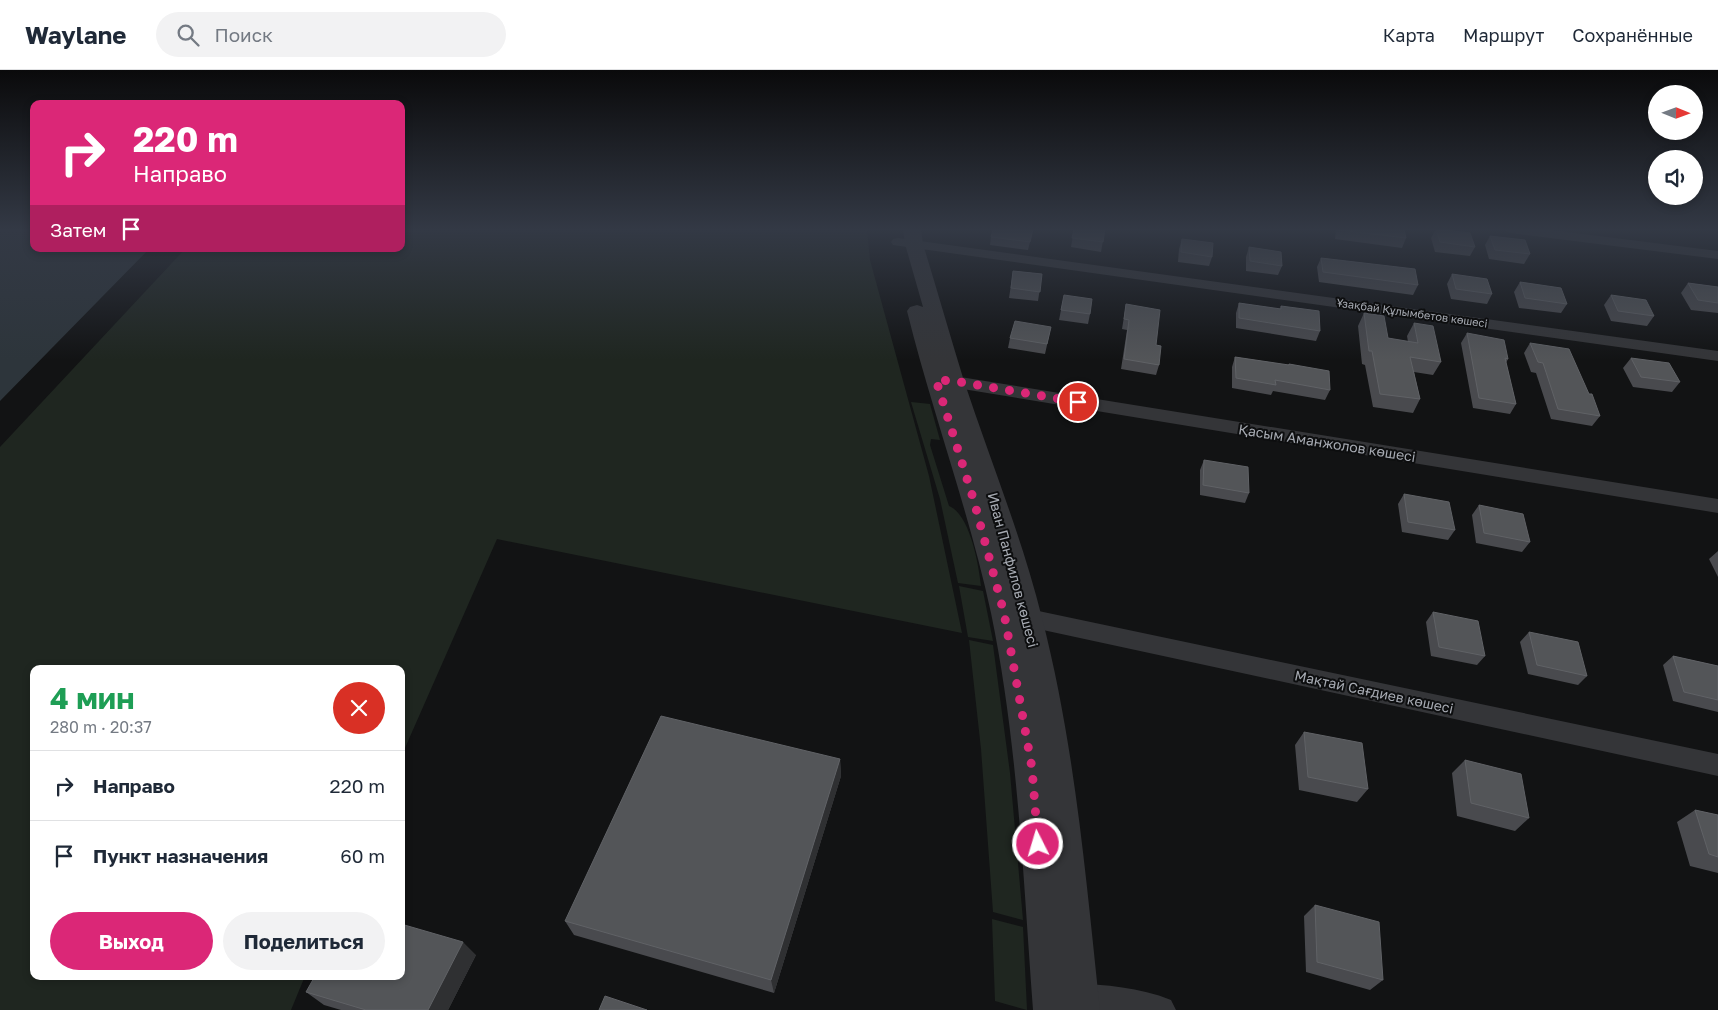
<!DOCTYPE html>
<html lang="ru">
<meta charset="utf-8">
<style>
body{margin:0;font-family:"Golos Text",sans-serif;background:#f2f2f3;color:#1f2937;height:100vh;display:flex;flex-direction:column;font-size:19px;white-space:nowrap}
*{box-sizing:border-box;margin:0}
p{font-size:16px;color:#747a83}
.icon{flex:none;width:28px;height:28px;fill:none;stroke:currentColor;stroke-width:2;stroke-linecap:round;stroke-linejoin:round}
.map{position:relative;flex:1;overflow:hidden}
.panel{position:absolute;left:30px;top:595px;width:375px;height:315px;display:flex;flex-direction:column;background:#fff;border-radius:10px;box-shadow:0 2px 8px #0003}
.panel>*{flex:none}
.hud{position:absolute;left:30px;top:30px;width:375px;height:152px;border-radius:10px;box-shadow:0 2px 8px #0003;background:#db2777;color:#fff;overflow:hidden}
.needle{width:32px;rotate:91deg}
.fabs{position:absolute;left:1648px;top:15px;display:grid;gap:10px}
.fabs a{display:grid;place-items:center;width:55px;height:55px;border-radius:50%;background:#fff;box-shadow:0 2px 8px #0003;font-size:25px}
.pin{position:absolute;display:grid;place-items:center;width:42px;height:42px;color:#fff;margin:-21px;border:2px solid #fff;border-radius:50%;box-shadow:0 1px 5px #0007}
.me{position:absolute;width:55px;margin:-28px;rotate:355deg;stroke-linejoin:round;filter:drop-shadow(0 0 4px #0008)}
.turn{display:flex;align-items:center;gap:18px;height:105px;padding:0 20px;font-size:22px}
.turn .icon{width:65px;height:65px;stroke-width:2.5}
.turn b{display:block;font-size:35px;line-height:42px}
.then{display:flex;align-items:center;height:48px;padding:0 20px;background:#0003;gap:10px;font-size:19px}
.round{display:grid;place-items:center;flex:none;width:52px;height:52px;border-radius:26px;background:#f2f2f3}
.overview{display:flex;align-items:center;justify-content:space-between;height:85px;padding:0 20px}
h1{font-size:30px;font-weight:700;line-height:38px;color:#1e9e55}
.button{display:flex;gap:10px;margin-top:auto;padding:10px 20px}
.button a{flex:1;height:58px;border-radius:30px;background:#db2777;color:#fff;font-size:20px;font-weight:700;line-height:58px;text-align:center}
.button a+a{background:#f2f2f3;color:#1f2937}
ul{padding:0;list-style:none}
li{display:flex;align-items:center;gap:15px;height:70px;padding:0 20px;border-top:1px solid #e0e1e3}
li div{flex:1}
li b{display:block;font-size:19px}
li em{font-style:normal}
header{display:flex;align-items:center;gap:30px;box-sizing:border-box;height:70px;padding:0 25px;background:#fff;border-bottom:1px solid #e0e1e3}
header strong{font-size:24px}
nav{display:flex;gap:28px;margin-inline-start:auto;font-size:18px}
.search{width:350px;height:45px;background:#f2f2f3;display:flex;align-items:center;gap:12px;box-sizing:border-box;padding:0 18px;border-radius:28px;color:#747a83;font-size:19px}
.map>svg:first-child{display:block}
.green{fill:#1f2620}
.water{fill:#2d353b}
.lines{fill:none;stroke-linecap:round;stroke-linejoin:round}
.minor{fill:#343538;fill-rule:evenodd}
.tertiary{fill:#343538;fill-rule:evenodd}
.wall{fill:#494a4e}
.shaded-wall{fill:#2f3032}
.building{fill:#535558;stroke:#606266}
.route{stroke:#db2777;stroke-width:9;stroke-dasharray:0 16.2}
.labels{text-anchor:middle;stroke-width:4;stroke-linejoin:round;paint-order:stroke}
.far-street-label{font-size:11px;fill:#a6aab2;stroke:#0d0e0f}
.street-label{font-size:14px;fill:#a6aab2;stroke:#0d0e0f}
</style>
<header>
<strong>Waylane</strong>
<div class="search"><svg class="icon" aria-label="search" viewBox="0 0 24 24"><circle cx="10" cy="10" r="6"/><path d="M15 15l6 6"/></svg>Поиск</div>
<nav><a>Карта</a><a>Маршрут</a><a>Сохранённые</a></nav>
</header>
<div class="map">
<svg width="1718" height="940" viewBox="0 0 1718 940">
<rect width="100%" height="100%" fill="#121314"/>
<!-- green -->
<path class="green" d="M 401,159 L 867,159 L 870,190 L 929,406 L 962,563 L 497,469 L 401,687 L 401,599 L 34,599 L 34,906 L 305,906 L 291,940 L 0,940 L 0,377 L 185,179 L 401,179 Z
M 911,332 L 930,334 L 940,370 L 931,369 L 930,375 L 949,436 C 970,444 979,496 981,516 L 958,513 L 940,429 Z
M 959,516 L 983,521 L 993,571 L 968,567 Z
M 969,570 L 993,575 L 1010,703 L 1023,850 L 993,842 L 981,679 Z
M 992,849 L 1023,857 L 1027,940 L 995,931 Z"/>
<!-- water -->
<path class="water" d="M 0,159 L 34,159 L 34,179 L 149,179 L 0,331 Z"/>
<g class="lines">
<!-- minor -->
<path class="minor" d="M 1503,159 L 1543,159 L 1718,181 L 1718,189 L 1510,163 Z
M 898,168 L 1718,281 L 1718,291 L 893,175 L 891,172 L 893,169 Z
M 938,305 L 954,306 L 1718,429 L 1718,443 L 932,314 L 930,310 L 932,306 Z
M 1029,539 L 1718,684 L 1718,706 L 1029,557 L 1021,554 L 1018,548 L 1021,542 Z
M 1072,913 C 1106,915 1139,917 1171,930 L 1176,940 L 1069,940 L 1062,937 L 1058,927 L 1062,917 Z"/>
<!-- tertiary -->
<path class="tertiary" d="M 903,159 L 921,159 L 923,174 C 937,220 950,265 964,311 C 990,390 1022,467 1042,548 C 1075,676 1086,809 1100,940 L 1033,940 C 1023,807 1018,673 991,543 C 969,441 932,342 907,241 L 910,237 L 917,235 L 923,237 L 905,174 Z"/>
</g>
<!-- wall -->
<path class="wall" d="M 1033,159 L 1028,180 L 990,175 L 991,167 Z
M 1074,159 L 1105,159 L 1101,182 L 1071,177 Z
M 1336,159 L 1404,159 L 1406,168 L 1402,178 L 1335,169 Z
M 1436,159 L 1441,159 L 1475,177 L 1470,186 L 1435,182 L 1431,168 Z
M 1490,166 L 1530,184 L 1524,194 L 1489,189 L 1485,175 Z
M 1182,169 L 1212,187 L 1209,196 L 1178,192 L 1179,179 Z
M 1249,177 L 1282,196 L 1278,205 L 1246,201 L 1246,187 Z
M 1321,188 L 1418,215 L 1413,225 L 1319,212 L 1317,197 Z
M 1013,201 L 1042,204 L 1038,231 L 1009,228 Z
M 1452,204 L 1492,224 L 1487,234 L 1451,229 L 1447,214 Z
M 1520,212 L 1567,234 L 1561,243 L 1519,238 L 1514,222 Z
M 1688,213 L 1718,217 L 1718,243 L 1691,240 L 1681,223 Z
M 1064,225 L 1090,244 L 1088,254 L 1059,250 Z
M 1611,225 L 1654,246 L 1647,256 L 1611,251 L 1604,235 Z
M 1239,233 L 1280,239 L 1281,236 L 1320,261 L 1316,271 L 1236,258 L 1236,243 Z
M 1126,234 L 1156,275 L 1159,295 L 1156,305 L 1121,299 L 1127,260 L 1122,259 Z
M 1364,243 L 1388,268 L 1408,272 L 1407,266 L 1414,253 L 1441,292 L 1433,305 L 1414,302 L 1420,329 L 1413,343 L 1373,337 L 1365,295 L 1362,294 L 1358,256 Z
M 1051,257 L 1045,284 L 1008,278 L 1010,268 Z
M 1467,263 L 1508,289 L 1506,293 L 1516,334 L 1510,344 L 1473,338 L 1461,273 Z
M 1530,273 L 1600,346 L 1592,356 L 1551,349 L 1536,303 L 1531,302 L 1524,283 Z
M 1235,287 L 1288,295 L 1289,294 L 1330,320 L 1325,330 L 1273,321 L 1271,325 L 1232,318 L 1232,297 Z
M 1631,288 L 1680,312 L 1672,322 L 1633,317 L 1623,298 Z
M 1204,390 L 1249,423 L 1245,433 L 1200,425 L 1200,400 Z
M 1404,424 L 1455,460 L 1448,470 L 1402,462 L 1398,434 Z
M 1479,435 L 1530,472 L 1522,482 L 1476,473 L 1472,445 Z
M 1718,481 L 1718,507 L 1709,489 Z
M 1433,542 L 1485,586 L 1477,595 L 1431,586 L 1426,552 Z
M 1529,562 L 1587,606 L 1578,615 L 1528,604 L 1520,572 Z
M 1673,586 L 1718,596 L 1718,642 L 1673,631 L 1663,595 Z
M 1304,662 L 1368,719 L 1357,732 L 1299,720 L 1295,675 Z
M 840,689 L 841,706 L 774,923 L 574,865 L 565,851 Z
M 1465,690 L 1529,748 L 1515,761 L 1457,746 L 1452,703 Z
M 1695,740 L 1718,745 L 1718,803 L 1690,796 L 1677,752 Z
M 1315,835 L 1383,910 L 1370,920 L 1306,902 L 1304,846 Z
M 476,885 L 448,940 L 341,940 L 324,935 L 306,922 Z"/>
<!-- shaded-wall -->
<path class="shaded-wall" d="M 840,689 L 841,706 L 774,923 L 771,910 Z
M 463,872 L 476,885 L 448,940 L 428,940 Z"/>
<!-- building -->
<path class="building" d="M 993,159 L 1033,159 L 1030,172 L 991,167 Z
M 1074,159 L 1105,159 L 1103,172 L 1072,168 Z
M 1339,159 L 1404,159 L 1406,168 L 1339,160 Z
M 1436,159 L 1470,163 L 1475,177 L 1440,172 Z
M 1490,166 L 1525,170 L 1530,184 L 1495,180 Z
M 1182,169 L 1213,173 L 1212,187 L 1181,182 Z
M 1249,177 L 1281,182 L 1282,196 L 1250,191 Z
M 1321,188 L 1415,199 L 1418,215 L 1323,202 Z
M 1013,201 L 1042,204 L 1040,222 L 1011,218 Z
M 1452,204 L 1487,209 L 1492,224 L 1456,219 Z
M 1520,212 L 1561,218 L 1567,234 L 1525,228 Z
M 1688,213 L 1718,217 L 1718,233 L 1698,230 Z
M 1064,225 L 1092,229 L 1090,244 L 1061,240 Z
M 1611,225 L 1646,230 L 1654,246 L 1618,241 Z
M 1239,233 L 1281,239 L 1281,236 L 1319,241 L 1320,261 L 1239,248 Z
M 1126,234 L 1160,240 L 1156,275 L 1161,276 L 1159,295 L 1124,289 L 1129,250 L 1124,249 Z
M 1364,243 L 1384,246 L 1388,268 L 1418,273 L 1414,253 L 1433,256 L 1441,292 L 1410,287 L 1420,329 L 1380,324 L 1372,281 L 1369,281 Z
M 1015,251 L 1051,257 L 1047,274 L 1010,268 Z
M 1467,263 L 1504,270 L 1508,289 L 1505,288 L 1516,334 L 1479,328 Z
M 1530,273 L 1569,279 L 1589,324 L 1592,324 L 1600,346 L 1558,339 L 1543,293 L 1538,292 Z
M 1235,287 L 1289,295 L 1289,294 L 1329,301 L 1330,320 L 1275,310 L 1276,315 L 1236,308 Z
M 1631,288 L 1669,293 L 1680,312 L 1641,307 Z
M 1204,390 L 1248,397 L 1249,423 L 1203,415 Z
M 1404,424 L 1449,432 L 1455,460 L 1408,452 Z
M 1479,435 L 1523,444 L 1530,472 L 1484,463 Z
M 1433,542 L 1478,551 L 1485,586 L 1439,577 Z
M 1529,562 L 1578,572 L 1587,606 L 1537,595 Z
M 1673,586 L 1718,596 L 1718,630 L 1684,622 Z
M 661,646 L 840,689 L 771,910 L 565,851 Z
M 1304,662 L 1362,673 L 1368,719 L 1308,707 Z
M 1465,690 L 1521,704 L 1529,748 L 1471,733 Z
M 1695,740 L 1718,745 L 1718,787 L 1709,784 Z
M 1315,835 L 1379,852 L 1383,910 L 1317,892 Z
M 401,854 L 463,872 L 428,940 L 366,940 L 306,922 L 315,906 L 401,906 Z
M 605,926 L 647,940 L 599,940 Z"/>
<!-- sky -->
<linearGradient id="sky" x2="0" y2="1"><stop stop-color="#0a0a0b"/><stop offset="0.55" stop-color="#333945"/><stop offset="1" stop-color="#333945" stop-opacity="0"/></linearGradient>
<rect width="1718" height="290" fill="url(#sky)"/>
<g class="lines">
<!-- route -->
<path class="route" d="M 1038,774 L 1032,698 L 1004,543 L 974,431 L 936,310 L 954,311 L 1078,332"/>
</g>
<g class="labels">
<!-- far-street labels -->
<g class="far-street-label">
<text transform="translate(1412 243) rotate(8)" y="4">Ұзақбай Құлымбетов көшесі</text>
</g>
<!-- street labels -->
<g class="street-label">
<text transform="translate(1327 373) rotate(9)" y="5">Қасым Аманжолов көшесі</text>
<text transform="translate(1013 500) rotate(75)" y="5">Иван Панфилов көшесі</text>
<text transform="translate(1374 622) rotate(12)" y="5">Мақтай Сағдиев көшесі</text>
</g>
</g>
</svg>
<div class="fabs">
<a><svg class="needle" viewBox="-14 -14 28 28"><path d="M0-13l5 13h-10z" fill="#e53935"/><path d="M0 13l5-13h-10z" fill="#747a83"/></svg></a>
<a><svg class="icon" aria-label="sound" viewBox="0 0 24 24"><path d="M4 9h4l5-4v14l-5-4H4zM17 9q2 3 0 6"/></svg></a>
</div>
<div class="pin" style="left:1078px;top:332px;background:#d93025"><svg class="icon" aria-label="arrive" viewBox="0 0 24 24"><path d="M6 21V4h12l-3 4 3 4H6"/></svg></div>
<svg class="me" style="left:1038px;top:774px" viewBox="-20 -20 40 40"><circle r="17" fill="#db2777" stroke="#fff" stroke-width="3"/><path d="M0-11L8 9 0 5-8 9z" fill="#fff"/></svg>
<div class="hud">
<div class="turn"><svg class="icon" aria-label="right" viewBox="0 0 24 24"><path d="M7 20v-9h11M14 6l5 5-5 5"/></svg><div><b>220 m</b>Направо</div></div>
<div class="then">Затем<svg class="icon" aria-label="arrive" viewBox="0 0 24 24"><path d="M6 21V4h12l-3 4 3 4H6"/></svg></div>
</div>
<section class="panel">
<div class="overview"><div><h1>4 мин</h1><p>280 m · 20:37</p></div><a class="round" style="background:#d93025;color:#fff"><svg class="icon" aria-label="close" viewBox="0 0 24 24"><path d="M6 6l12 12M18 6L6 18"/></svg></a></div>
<ul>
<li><svg class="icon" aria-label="right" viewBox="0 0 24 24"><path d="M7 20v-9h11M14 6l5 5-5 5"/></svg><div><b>Направо</b></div><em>220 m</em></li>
<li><svg class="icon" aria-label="arrive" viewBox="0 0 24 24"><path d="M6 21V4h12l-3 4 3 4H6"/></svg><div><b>Пункт назначения</b></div><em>60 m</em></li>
</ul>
<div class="button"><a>Выход</a><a>Поделиться</a></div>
</section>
</div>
